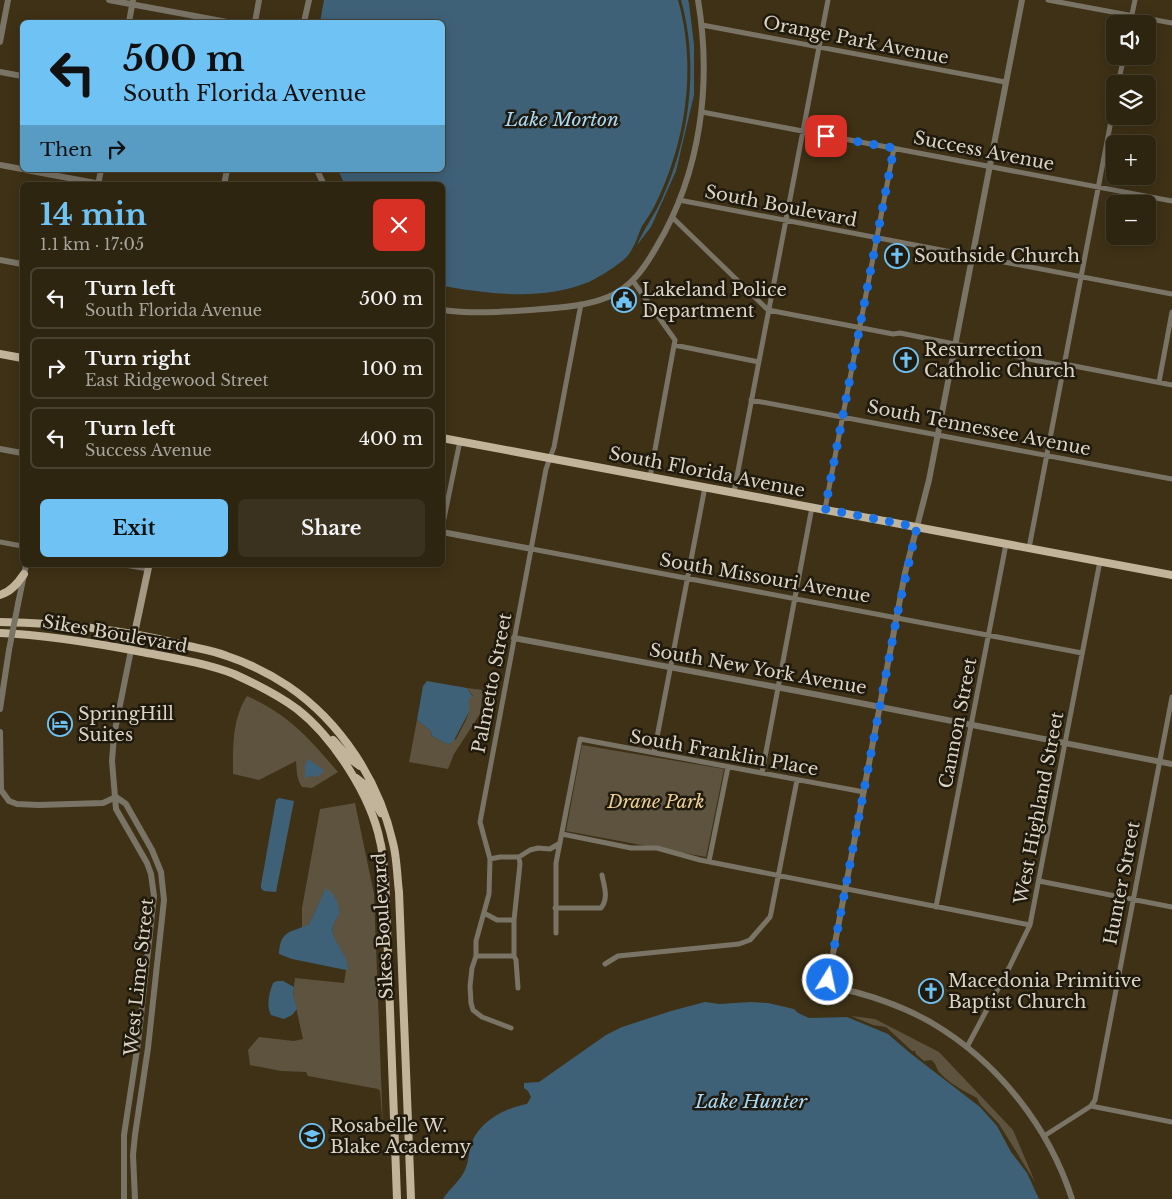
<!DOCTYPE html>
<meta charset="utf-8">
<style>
body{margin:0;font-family:"Libre Baskerville",serif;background:#3a311e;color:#f1f3f6;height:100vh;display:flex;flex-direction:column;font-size:19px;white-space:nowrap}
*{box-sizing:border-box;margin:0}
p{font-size:16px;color:#a7a59f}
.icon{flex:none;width:28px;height:28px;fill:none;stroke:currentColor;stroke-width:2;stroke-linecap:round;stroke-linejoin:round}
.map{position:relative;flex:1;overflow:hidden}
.details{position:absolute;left:20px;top:182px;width:425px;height:385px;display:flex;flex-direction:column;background:#2e2510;border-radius:8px;box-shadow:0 2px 12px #0003,0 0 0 1px #494230}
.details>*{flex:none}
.banner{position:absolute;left:20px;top:20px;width:425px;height:152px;border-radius:8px;box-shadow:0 2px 12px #0003,0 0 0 1px #494230;background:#6fc2f4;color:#111;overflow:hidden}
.tools{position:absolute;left:1106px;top:15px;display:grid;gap:10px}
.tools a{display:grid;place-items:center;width:50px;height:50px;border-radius:8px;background:#2e2510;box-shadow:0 2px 12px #0003,0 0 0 1px #494230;font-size:25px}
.pin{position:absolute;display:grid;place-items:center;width:42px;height:42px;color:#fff;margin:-21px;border-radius:10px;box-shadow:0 2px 8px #0006}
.me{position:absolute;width:55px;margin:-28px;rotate:10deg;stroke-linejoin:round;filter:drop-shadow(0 0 4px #0008)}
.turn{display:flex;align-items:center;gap:18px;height:105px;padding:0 20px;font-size:22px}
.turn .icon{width:65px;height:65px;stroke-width:2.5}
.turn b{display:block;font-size:35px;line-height:42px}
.then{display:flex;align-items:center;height:48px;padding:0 20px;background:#0003;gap:10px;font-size:19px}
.round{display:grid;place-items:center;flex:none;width:52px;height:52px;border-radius:8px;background:#3a311e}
.overview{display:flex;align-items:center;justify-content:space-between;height:85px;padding:0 20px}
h1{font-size:30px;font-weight:800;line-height:38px;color:#6fc2f4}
.primary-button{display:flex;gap:10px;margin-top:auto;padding:10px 20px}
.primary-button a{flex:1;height:58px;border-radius:8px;background:#6fc2f4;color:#111;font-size:20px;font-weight:800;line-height:58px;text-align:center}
.primary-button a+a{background:#3a311e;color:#f1f3f6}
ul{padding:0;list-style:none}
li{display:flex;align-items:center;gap:15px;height:62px;margin:0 10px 8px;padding:0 10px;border:2px solid #494230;border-radius:8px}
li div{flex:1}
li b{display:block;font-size:19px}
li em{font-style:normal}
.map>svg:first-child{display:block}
.green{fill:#5d533f}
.water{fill:#3f6177}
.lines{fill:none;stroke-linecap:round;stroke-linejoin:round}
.minor{stroke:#7a7467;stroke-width:5}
.tertiary{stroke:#7a7467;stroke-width:6}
.secondary{stroke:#a39884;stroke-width:7}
.primary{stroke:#c1b49a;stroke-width:8}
.tertiary-bridge{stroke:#7a7467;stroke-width:6}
.route{stroke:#1a73e8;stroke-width:9;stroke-dasharray:0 16.2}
.labels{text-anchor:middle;stroke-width:5;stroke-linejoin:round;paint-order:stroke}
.street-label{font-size:18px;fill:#dbd3c3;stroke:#201a0e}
.poi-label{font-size:18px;fill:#dbd3c3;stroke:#201a0e;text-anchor:start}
.park-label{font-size:18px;font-style:italic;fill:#edd095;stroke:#201a0e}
.water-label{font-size:19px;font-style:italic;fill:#a9d9f8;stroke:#201a0e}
</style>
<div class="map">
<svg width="1172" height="1199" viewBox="0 0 1172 1199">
<rect width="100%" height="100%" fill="#3e3116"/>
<!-- green -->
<path class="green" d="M 467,688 L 483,690 L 480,714 L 454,754 L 448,769 L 409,762 L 417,720 L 431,731 L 432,736 L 447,744 L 456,739 L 466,720 L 469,712 L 469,698 L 473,696 Z
M 247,696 C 289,715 308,737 338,772 L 312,788 L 302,787 C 296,778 297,771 296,761 L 259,780 L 233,774 C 233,747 232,719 247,696 Z
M 582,745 L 724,769 L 706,857 L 566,831 Z
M 355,803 L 374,894 L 383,1129 L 380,1091 L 378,1089 L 308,1076 L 306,1072 L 281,1071 L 250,1065 L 248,1050 L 259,1037 L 294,1041 L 303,1039 L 293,994 L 295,978 L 344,983 L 346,970 L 348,968 C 342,955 331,941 333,926 C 334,920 339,917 339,911 L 324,893 L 309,924 L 302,928 L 302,908 L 320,809 Z
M 851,1016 L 875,1019 L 939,1052 L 1013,1130 L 1035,1182 L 999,1124 L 980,1104 L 977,1098 C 964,1091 950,1084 940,1073 C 936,1069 937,1064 931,1060 L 924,1061 L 916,1054 L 915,1051 L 912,1051 L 886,1027 L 873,1025 Z"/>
<!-- water -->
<path class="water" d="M 324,0 L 678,0 C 697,66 686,142 656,203 C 652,211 647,219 642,226 C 638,235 635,246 629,254 C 624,262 598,278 589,282 C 542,301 490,294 443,286 L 442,185 L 345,185 L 338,170 L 442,170 L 442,22 L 320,22 Z
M 681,0 L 688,0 L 689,3 L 694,45 L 694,95 L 676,171 L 651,227 L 637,245 C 643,231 652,218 659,205 C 689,143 700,67 681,0 Z
M 427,681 L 467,688 L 473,697 L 469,698 L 469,712 L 453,742 L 447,744 L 432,736 L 431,731 L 417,720 L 423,686 Z
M 308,759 L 324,770 C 321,776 315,778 309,776 L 305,779 L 305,765 Z
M 279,798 L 294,801 L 276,892 L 264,891 L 261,888 L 261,885 L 276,800 Z
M 326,888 C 335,894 340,904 339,915 C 321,938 347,946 348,969 L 346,970 L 292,959 L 279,954 C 280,929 292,933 309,924 Z
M 277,981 L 283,981 L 294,987 L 293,994 L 297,1009 L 292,1015 L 284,1019 L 271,1015 C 266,1006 269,993 273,983 Z
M 705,1002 L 720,1004 L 750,1002 L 768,1003 L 794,1009 L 798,1013 L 809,1018 L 847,1017 L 888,1034 L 910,1053 L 980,1107 L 997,1126 L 1011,1152 L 1027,1173 L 1039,1199 L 443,1199 C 449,1189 459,1182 464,1172 C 469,1163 468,1154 471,1145 C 478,1122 505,1108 527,1104 L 531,1097 L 528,1091 L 524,1088 L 524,1083 L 539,1082 L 606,1035 L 622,1027 L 671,1011 Z"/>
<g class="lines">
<!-- minor -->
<path class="minor" d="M 1048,0 L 1172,23
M 1130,24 L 1135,0
M 702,25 L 1005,82
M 1118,84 L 1124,56
M 702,112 L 1172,201
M 679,200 L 1172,294
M 672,217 L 768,310 L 893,334 L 900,333 L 1064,366 L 1069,365 L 1172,385
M 633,281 L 675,340 L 650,477
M 674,345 L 759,362
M 1159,382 L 1172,312
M 751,400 L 1172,479
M 734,492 L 828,0
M 825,509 L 894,148
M 442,528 L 460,441
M 0,542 L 22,546
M 1029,548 L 1115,100
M 532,549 L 1082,653
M 125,565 L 148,569
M 654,753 L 705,487
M 762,773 L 812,507
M 562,834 L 631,848 L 657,848 L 700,860 L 1030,925
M 490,859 L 500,857 L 519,857 L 530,850 L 538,848 L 550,849 L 560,843
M 709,861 L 728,767
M 1039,881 L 1172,907
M 936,907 L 1006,544
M 555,908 L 601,908 C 609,898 604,886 602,875
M 484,913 L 497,920 L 514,920
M 556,933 L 556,863 L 580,739 L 864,792
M 476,956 L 514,956
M 605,964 L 618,956 L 739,944 L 750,940 L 770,917 L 771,913 L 797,780
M 518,988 L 516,960 L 514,956 L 514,920 L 520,864 L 519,857
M 511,1028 L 482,1017 L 473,1010 L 471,1003 L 470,986 L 472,968 L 476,956 L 476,941 L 489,894 L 490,859 L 480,822 L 546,469 L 554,447 L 581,304
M 967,1047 L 1009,968 L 1030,925 L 1100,561
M 1091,1106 L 1172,1122
M 1044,1136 L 1091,1106 L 1095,1100 L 1172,697"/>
<!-- tertiary -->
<path class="tertiary" d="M 109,0 L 227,22
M 1022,0 L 929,480 L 905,573 L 828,980 C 833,989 845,990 855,992 C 881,999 908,1009 932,1023 C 998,1062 1049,1127 1072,1199
M 129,22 L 133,0
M 255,22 L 259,0
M 304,22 L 309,0
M 0,42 L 8,0
M 0,72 L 22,76
M 0,165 L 22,169
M 26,170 L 106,185
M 317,170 L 324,185
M 98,185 L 101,170
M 224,185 L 227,170
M 0,260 L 22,264
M 442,310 C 472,314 501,312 530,310 C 555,308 584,307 608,297 C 632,287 645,267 657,246 C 701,172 712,83 698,0
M 0,449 L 22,453
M 442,532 L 532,549
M 18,604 L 26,565
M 514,638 L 824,696 L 1172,764
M 0,709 L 9,650
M 0,732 L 1,790 L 9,801 L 17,804 L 39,805 L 103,803 L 116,797
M 116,797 L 126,804 L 152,850 L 161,872 L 164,900 L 148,1048 L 135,1135 L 133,1155 L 135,1199
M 124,1199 L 124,1135 L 138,1043 L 154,896 L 151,874 L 147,863 L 116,809 L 112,761 L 114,735 L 131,650"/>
<!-- secondary -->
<path class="secondary" d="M 131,650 L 149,565"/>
<!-- primary -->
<path class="primary" d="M 0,354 L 22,358
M 442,438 L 1172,575
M 0,595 C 11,592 18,583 24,574
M 0,622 C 61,623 121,629 180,644 C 195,648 212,650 227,656 C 248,663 270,674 288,686 C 341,722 379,781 393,843 C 397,858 397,876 399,892 L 411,1199
M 0,633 C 48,635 95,643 142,652 C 173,658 205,663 234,674 C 256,684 278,695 297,709 C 333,737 371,796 380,841 C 383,852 383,864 385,875 L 397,1199
M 333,740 L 349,758 L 360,766
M 356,778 L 365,785 L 381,813"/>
<!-- tertiary-bridge -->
<path class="tertiary-bridge" d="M 9,650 L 18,604"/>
</g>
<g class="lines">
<!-- route -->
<path class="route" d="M 826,136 L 894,148 L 825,509 L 917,527 L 898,611 L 828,980"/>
</g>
<!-- icons -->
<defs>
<symbol id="church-ring" viewBox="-11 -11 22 22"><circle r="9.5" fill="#201a0e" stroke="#6fc2f4" stroke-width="1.5"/><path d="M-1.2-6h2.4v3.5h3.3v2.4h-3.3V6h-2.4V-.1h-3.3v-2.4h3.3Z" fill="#6fc2f4"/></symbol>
<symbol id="civic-ring" viewBox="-11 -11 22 22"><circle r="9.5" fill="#201a0e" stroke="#6fc2f4" stroke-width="1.5"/><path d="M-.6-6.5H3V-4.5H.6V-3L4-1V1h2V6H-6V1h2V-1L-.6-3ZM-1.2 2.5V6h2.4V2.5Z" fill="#6fc2f4"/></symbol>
<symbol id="hotel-ring" viewBox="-11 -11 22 22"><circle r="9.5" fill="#201a0e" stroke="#6fc2f4" stroke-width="1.5"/><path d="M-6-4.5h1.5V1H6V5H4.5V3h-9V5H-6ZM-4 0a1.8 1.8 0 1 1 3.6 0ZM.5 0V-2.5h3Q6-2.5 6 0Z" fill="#6fc2f4"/></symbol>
<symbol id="school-ring" viewBox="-11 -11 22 22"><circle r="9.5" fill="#201a0e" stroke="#6fc2f4" stroke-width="1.5"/><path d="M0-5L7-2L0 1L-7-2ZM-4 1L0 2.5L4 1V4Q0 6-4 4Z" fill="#6fc2f4"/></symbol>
</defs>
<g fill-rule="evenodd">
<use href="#church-ring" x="883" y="242" width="28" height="28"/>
<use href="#civic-ring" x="610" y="286" width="28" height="28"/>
<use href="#church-ring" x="892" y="346" width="28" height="28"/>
<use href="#hotel-ring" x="46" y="710" width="28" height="28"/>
<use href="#church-ring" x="917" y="977" width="28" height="28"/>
<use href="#school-ring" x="298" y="1122" width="28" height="28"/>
</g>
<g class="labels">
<!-- street labels -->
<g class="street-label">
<text transform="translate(856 40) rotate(11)" y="6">Orange Park Avenue</text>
<text transform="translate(984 151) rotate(11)" y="6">Success Avenue</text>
<text transform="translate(781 206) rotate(11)" y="6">South Boulevard</text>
<text transform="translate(979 428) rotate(11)" y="6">South Tennessee Avenue</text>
<text transform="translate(707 472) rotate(11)" y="6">South Florida Avenue</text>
<text transform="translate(765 578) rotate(10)" y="6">South Missouri Avenue</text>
<text transform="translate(115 634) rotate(10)" y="6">Sikes Boulevard</text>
<text transform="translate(758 669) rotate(10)" y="6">South New York Avenue</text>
<text transform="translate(492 683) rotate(-79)" y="6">Palmetto Street</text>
<text transform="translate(958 723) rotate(-79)" y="6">Cannon Street</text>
<text transform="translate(724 753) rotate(10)" y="6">South Franklin Place</text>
<text transform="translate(1039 808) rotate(-79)" y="6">West Highland Street</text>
<text transform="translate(1122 883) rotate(-79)" y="6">Hunter Street</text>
<text transform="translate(383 926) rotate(-93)" y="6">Sikes Boulevard</text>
<text transform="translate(139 977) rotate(-84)" y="6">West Lime Street</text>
</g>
<!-- poi labels -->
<g class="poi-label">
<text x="914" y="262">Southside Church</text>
<text x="642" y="296">Lakeland Police<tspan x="642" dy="21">Department</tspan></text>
<text x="924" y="356">Resurrection<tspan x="924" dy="21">Catholic Church</tspan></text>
<text x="78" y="720">SpringHill<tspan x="78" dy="21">Suites</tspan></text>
<text x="948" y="987">Macedonia Primitive<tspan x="948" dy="21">Baptist Church</tspan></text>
<text x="330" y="1132">Rosabelle W.<tspan x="330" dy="21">Blake Academy</tspan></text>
</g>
<!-- park labels -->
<g class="park-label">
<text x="656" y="808">Drane Park</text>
</g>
<!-- water labels -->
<g class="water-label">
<text x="562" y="126">Lake Morton</text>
<text x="751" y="1108">Lake Hunter</text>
</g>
</g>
</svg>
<div class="tools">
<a><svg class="icon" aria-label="sound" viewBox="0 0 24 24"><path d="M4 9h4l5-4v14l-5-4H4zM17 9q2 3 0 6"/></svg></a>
<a><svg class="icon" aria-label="layers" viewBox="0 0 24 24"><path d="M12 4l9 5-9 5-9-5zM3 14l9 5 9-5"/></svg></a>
<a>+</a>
<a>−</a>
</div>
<div class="pin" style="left:826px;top:136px;background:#d93025"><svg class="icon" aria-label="arrive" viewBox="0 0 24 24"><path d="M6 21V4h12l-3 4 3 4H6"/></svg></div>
<svg class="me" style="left:828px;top:980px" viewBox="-20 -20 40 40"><circle r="17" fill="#1a73e8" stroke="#fff" stroke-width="3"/><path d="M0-11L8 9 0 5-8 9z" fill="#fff"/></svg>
<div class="banner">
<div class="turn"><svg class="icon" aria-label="left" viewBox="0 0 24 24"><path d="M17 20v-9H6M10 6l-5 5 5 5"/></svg><div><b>500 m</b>South Florida Avenue</div></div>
<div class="then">Then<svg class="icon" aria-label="right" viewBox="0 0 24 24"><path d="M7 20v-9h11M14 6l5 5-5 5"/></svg></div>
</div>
<section class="details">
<div class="overview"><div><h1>14 min</h1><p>1.1 km · 17:05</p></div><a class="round" style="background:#d93025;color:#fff"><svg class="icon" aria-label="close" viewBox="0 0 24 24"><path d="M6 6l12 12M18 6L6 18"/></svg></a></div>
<ul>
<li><svg class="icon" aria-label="left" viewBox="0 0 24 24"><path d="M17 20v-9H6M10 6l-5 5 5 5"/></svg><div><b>Turn left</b><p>South Florida Avenue</p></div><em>500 m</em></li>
<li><svg class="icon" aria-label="right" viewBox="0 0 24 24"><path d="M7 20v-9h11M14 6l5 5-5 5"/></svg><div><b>Turn right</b><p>East Ridgewood Street</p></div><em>100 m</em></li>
<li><svg class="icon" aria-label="left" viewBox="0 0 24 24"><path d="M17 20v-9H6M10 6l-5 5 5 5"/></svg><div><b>Turn left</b><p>Success Avenue</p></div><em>400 m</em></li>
</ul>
<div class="primary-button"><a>Exit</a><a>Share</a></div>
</section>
</div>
